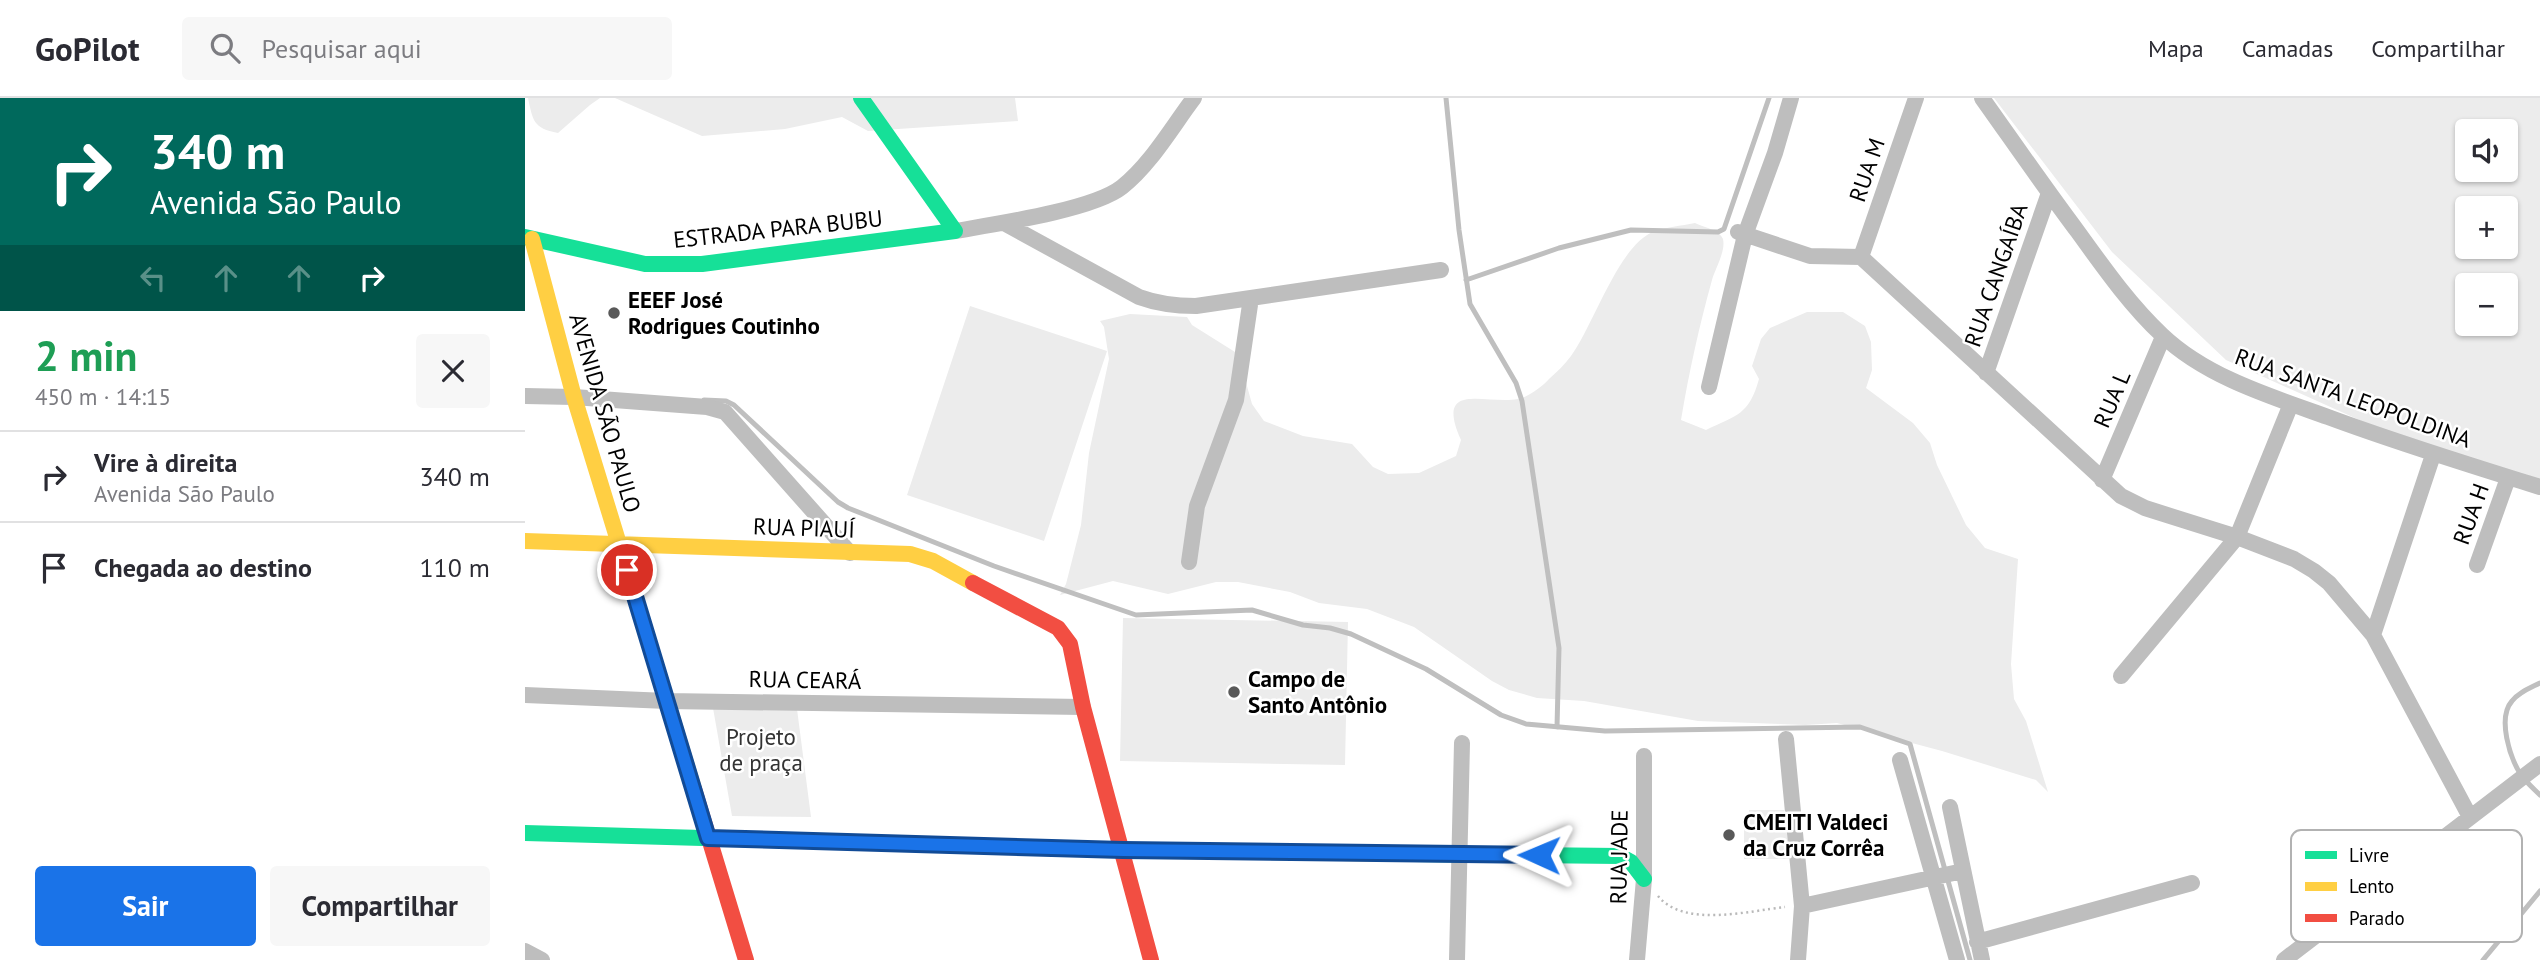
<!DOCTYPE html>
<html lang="pt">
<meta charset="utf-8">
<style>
body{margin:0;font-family:"PT Sans",sans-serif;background:#f7f7f7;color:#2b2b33;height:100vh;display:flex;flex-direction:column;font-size:26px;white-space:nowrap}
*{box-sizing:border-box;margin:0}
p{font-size:23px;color:#7c7c81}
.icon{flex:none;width:38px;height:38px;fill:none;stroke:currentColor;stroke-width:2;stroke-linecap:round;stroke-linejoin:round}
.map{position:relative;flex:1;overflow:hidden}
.panel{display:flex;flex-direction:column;background:#fff;width:525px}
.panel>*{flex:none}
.banner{background:#00695c;color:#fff;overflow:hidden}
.fabs{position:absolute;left:1930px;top:21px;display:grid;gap:14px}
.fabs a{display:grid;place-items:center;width:63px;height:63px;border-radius:7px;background:#fff;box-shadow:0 2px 5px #0004;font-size:35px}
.pin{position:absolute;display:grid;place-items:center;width:60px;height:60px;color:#fff;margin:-30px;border:4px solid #fff;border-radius:50%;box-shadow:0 2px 7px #0007}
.me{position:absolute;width:77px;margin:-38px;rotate:271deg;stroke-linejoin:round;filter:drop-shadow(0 0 5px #0008)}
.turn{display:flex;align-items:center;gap:24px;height:147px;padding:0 35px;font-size:32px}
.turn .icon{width:91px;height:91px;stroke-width:2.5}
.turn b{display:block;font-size:49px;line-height:60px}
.lanes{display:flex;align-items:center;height:66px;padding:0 35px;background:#0003;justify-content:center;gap:35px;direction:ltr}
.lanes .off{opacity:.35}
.round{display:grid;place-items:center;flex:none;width:74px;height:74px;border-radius:7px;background:#f7f7f7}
.overview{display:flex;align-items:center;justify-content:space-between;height:119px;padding:0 35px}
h1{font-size:42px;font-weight:700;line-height:52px;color:#1e9e55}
.cta{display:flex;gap:14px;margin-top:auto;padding:14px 35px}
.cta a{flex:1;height:80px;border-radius:7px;background:#1a73e8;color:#fff;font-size:28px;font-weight:700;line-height:80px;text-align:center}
.cta a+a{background:#f7f7f7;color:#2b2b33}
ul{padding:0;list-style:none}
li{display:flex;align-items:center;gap:21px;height:91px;padding:0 35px;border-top:2px solid #e1e1e2}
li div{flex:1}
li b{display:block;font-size:26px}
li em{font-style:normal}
header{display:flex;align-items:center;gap:42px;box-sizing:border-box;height:98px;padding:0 35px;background:#fff;border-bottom:2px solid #e1e1e2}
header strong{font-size:33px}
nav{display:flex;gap:38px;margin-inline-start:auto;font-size:24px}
.search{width:490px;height:63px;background:#f7f7f7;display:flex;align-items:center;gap:18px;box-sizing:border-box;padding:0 24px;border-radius:7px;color:#7c7c81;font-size:26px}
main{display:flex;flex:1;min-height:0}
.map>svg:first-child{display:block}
.green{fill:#ececec;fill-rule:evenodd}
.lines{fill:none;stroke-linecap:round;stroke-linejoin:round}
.stream{stroke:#bfbfbf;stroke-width:5}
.path{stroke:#b9b9b9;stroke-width:2.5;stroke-dasharray:2 3.5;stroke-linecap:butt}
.street{stroke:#bebebe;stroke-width:16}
.fast{stroke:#16e098;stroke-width:16}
.slow{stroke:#ffcf43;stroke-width:16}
.jam{stroke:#f24e42;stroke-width:16}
.route-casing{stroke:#114b97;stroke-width:18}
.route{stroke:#1a73e8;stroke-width:12}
.poi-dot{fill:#595959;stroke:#fff;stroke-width:2.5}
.labels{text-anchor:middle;stroke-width:5;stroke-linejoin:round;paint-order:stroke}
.street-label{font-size:23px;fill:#000;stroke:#fff}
.poi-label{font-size:23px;font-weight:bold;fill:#000;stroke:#fff;text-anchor:start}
.park-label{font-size:23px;fill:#333;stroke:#fff}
.key{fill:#fff;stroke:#b2b2b2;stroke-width:2}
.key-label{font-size:19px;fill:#000}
</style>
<header>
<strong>GoPilot</strong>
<div class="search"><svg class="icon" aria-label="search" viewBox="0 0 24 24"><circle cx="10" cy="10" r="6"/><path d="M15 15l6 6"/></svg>Pesquisar aqui</div>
<nav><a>Mapa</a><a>Camadas</a><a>Compartilhar</a></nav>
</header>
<main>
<section class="panel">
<div class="banner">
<div class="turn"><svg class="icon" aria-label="right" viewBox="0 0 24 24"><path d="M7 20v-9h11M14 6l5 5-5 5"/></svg><div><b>340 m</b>Avenida São Paulo</div></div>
<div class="lanes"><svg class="icon off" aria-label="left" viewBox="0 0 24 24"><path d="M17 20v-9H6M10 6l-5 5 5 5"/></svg><svg class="icon off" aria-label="ahead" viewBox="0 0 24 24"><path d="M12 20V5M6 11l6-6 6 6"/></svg><svg class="icon off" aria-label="ahead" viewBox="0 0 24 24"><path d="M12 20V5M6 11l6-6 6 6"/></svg><svg class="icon" aria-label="right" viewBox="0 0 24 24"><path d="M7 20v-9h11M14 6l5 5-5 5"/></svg></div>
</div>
<div class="overview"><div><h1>2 min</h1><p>450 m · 14:15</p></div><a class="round"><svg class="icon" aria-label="close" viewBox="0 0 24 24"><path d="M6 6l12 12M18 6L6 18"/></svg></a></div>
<ul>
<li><svg class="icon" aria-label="right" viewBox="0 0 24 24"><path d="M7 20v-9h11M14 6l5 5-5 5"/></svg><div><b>Vire à direita</b><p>Avenida São Paulo</p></div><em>340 m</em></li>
<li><svg class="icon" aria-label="arrive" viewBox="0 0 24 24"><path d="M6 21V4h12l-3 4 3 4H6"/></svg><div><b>Chegada ao destino</b></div><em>110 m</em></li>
</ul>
<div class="cta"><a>Sair</a><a>Compartilhar</a></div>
</section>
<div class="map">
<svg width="2015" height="862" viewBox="0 0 2015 862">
<rect width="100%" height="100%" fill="#fff"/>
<!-- green -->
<path class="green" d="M 3,0 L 75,0 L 65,7 L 33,35 C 8,30 8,23 3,0 Z
M 90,0 L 490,0 L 493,23 L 343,33 L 317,19 L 260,31 L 177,38 Z
M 1469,0 L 2015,0 L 2015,386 L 1901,352 L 1701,262 L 1587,154 ZM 1942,33 L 1981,33 L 1981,72 L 1942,72 ZM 1942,110 L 1981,110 L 1981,149 L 1942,149 ZM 1942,187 L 1981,187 L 1981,226 L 1942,226 Z
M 1170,125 C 1178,129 1195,132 1198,141 C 1201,153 1190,171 1187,182 C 1174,229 1164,274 1156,322 L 1181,332 C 1212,317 1224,317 1234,281 L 1227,268 L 1236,241 L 1245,230 L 1282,214 L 1318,214 L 1340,228 L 1346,244 L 1347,272 L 1341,290 L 1388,325 L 1405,345 L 1412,367 L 1441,427 L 1460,450 L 1493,461 L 1486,566 L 1489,601 L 1501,623 L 1523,694 L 1511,682 L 1417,653 L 1312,625 L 1280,627 L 1173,623 L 1059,603 L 1012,600 L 984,592 L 967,583 L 889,529 L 842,511 L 794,505 L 765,494 L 713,484 L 691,484 L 643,496 L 588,483 L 535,497 L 541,486 L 556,427 L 564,355 L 584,261 L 579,229 L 575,223 L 605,216 L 662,219 L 667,227 L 710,254 L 717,270 L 727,306 L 739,323 L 778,338 L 827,346 L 848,369 L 863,376 L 894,375 L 931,358 L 936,342 C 909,282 961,307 993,301 C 1002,300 1018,288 1024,281 C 1032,274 1040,266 1046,258 C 1068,228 1094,147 1128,134 C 1141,129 1156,128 1170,125 Z
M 445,208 L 582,253 L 519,443 L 382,397 Z
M 598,520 L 823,524 L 820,667 L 595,663 Z
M 188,610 L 272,611 L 286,719 L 207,718 Z
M 1224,712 L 1259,712 L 1265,761 L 1219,761 L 1219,723 L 1224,722 Z"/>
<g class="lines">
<!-- stream -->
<path class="stream" d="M 921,0 L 934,132 L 945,206 L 991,285 L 997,303 L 1034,550 L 1032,629
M 941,182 L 1034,150 L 1106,132 L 1193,134 L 1199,131 L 1244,0
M 179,302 L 201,303 L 209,307 L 313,404 L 323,410 L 469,468 L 611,517 L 727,512 L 778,527 L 805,530 L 826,536 L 901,571 L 976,617 L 1001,626 L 1080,633 L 1335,629 L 1385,646 L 1445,862
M 2015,585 C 2005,590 1994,594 1987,603 C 1972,620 1985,660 1996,677 C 2001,684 2009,691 2015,697
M 1958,862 L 2015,793"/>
<!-- path -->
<path class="path" d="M 1133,798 C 1159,830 1223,813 1260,809"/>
<!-- street -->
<path class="street" d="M 1457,0 C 1489,45 1520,90 1553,134 C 1579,170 1605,207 1637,237 C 1681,279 1747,299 1803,319 C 1873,345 1944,367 2015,389
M 479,125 L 614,199 C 633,206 650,208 671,208 L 916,172
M 430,133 C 470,126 568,112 597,89 C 626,66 647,29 669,0
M 1213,134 L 1285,158 L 1336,159
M 1336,159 L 1596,398 L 1620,410 L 1712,439 L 1769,461 L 1789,473 L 1804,485 L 1848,537 L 1945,719
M 1336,159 L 1391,0
M 1461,275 L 1524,95
M 1184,289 L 1220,137 L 1250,55 L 1266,0
M 0,298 L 49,299 L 182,309 L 200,314 L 325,455
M 1577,382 L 1638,239
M 664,464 L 672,408 L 711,302 L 726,200
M 1952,467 L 1983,380
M 1848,537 L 1908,357
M 1596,578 L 1712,439 L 1766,306
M 0,597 L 142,603 L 558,609
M 1261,641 L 1277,808 L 1273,862
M 1375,662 L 1432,862
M 1425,709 L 1457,862
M 1277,808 L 1438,773
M 1452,844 L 1667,785
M 0,853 L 17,862
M 932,862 L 937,645
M 1112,862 L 1119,781 L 1119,658
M 1759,862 L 2015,666"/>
<!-- fast -->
<path class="fast" d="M 0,139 L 120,166 L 177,166 L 430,133 L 336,0
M 0,735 L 322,744
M 890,756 L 1095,758 L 1106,764 L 1119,781"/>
<!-- slow -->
<path class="slow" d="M 7,141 L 49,299 L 169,691
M 0,443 L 385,456 L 408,463 L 448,485
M 322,744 L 598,752 L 890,756"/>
<!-- jam -->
<path class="jam" d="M 448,485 L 533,530 L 545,546 L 558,609 L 626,862
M 169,691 L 221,862"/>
</g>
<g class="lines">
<defs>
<path id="route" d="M 102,472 L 183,740 L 598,752 L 1014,757"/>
</defs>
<!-- route casing -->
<use href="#route" class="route-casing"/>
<!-- route -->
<use href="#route" class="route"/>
</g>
<!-- markers -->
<g class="poi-dot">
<circle cx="89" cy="215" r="7"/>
<circle cx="709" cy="594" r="7"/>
<circle cx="1204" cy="737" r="7"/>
</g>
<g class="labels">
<!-- street labels -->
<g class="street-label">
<text transform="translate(1342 72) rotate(-71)" y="8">RUA M</text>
<text transform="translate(253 131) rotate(-6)" y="8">ESTRADA PARA BUBU</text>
<text transform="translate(1471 177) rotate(-71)" y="8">RUA CANGAÍBA</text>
<text transform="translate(1828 300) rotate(20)" y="8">RUA SANTA LEOPOLDINA</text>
<text transform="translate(1587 301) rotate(-67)" y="8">RUA L</text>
<text transform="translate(80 315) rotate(74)" y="8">AVENIDA SÃO PAULO</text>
<text transform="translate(1946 416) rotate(-70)" y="8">RUA H</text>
<text transform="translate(279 430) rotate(2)" y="8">RUA PIAUÍ</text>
<text transform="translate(280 582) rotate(1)" y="8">RUA CEARÁ</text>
<text transform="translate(1094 759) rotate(-89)" y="8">RUA JADE</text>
</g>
<!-- poi labels -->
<g class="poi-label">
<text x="103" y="210">EEEF José<tspan x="103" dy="26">Rodrigues Coutinho</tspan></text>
<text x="723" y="589">Campo de<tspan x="723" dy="26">Santo Antônio</tspan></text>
<text x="1218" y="732">CMEITI Valdeci<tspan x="1218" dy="26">da Cruz Corrêa</tspan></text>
</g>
<!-- park labels -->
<g class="park-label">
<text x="236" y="647">Projeto<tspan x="236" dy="26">de praça</tspan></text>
</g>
</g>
<!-- legend -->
<rect x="1766" y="732" width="231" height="112" rx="10" class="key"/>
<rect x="1780" y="753" width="32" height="8" fill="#16e098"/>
<rect x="1780" y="784" width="32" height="9" fill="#ffcf43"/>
<rect x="1780" y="816" width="32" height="8" fill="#f24e42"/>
<g class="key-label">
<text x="1824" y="764">Livre</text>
<text x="1824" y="795">Lento</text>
<text x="1824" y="827">Parado</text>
</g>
</svg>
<div class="fabs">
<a><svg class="icon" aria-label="sound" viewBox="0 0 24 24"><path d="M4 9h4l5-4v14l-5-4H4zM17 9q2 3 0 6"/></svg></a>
<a>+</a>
<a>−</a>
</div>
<div class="pin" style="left:102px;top:472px;background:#d93025"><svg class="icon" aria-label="arrive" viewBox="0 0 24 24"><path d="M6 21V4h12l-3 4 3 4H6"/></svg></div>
<svg class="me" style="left:1014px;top:757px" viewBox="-20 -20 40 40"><path d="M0-17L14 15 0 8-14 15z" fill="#1a73e8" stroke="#fff" stroke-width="4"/></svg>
</div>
</main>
